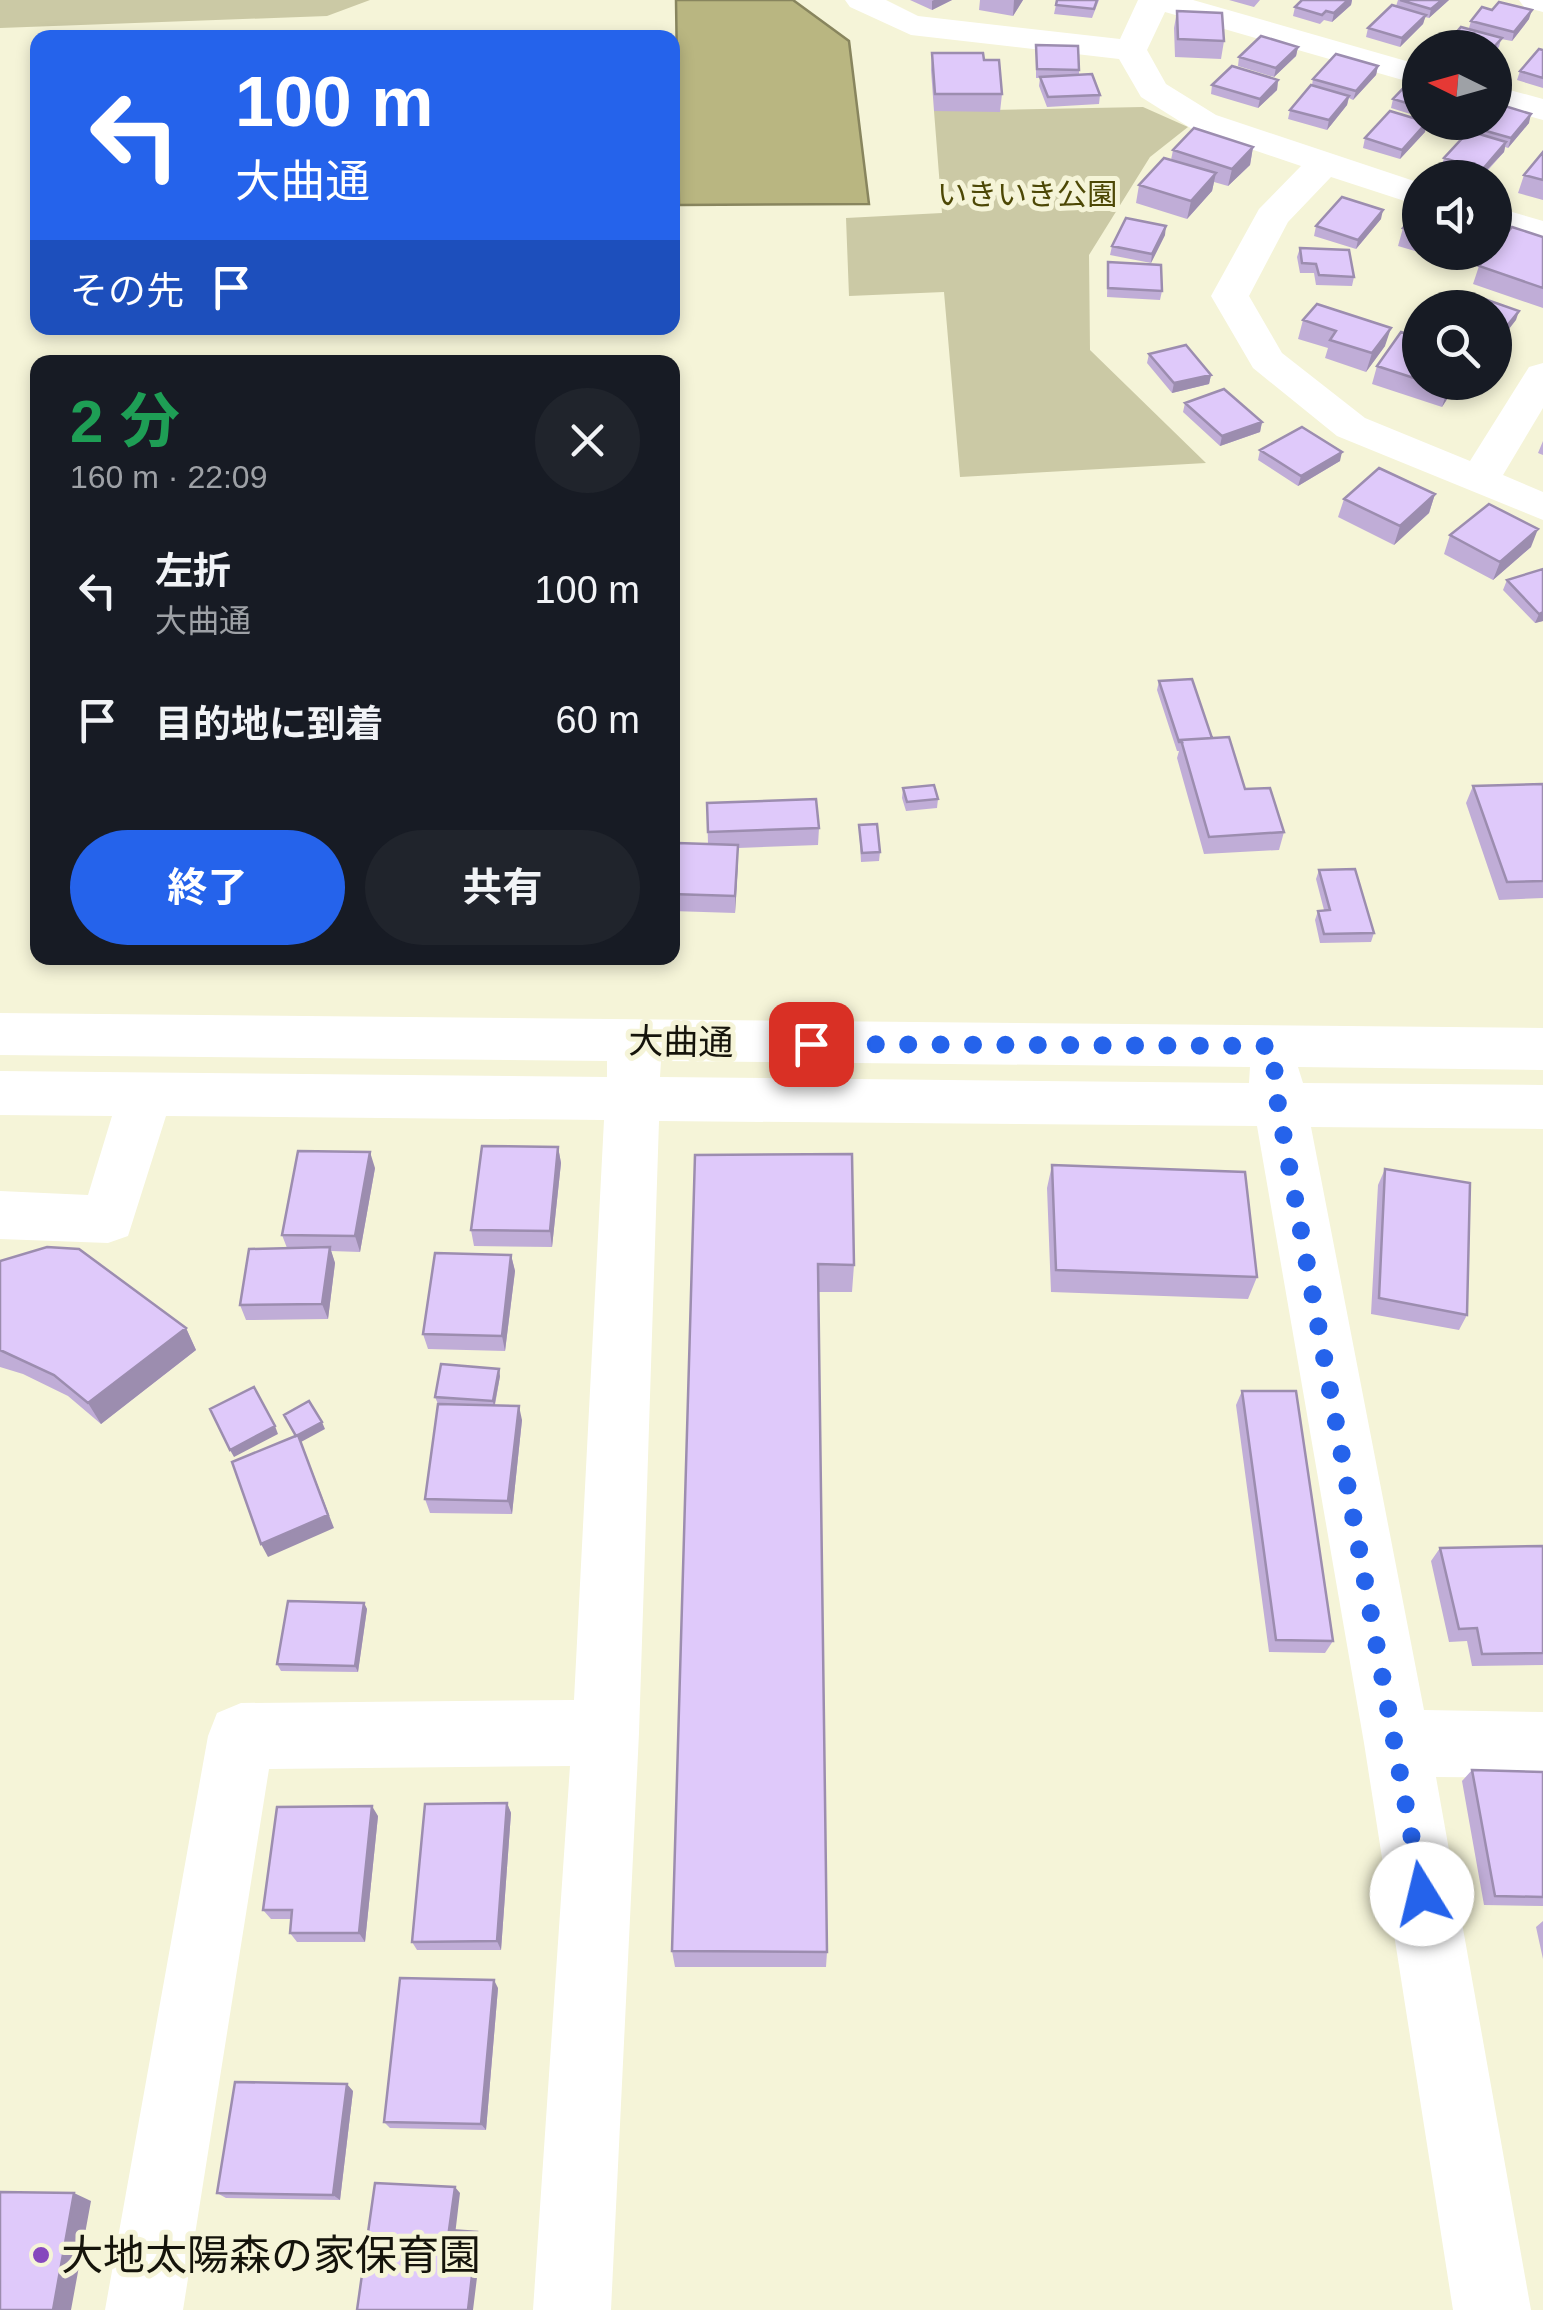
<!DOCTYPE html>
<html lang="ja">
<meta charset="utf-8">
<style>
body{margin:0;font-family:Helvetica,"Noto Sans JP",sans-serif;background:#20242c;color:#f1f3f6;height:100vh;display:flex;flex-direction:column;font-size:38px;white-space:nowrap}
*{box-sizing:border-box;margin:0}
p{font-size:32px;color:#9ea1a6}
.icon{flex:none;width:55px;height:55px;fill:none;stroke:currentColor;stroke-width:2;stroke-linecap:round;stroke-linejoin:round}
.map{position:relative;flex:1;overflow:hidden}
.drawer{position:absolute;left:30px;top:355px;width:650px;height:610px;display:flex;flex-direction:column;background:#171b24;border-radius:20px;box-shadow:0 5px 15px #0003}
.drawer>*{flex:none}
.hud{position:absolute;left:30px;top:30px;width:650px;height:305px;border-radius:20px;box-shadow:0 5px 15px #0003;background:#2563eb;color:#fff;overflow:hidden}
.needle{width:65px;rotate:275deg}
.buttons{position:absolute;left:1402px;top:30px;display:grid;gap:20px}
.buttons a{display:grid;place-items:center;width:110px;height:110px;border-radius:50%;background:#171b24;box-shadow:0 5px 15px #0003;font-size:50px}
.pin{position:absolute;display:grid;place-items:center;width:85px;height:85px;color:#fff;margin:-42px;border-radius:20px;box-shadow:0 5px 15px #0006}
.me{position:absolute;width:110px;margin:-55px;rotate:351deg;stroke-linejoin:round;filter:drop-shadow(0 0 8px #0008)}
.turn{display:flex;align-items:center;gap:35px;height:210px;padding:0 40px;font-size:45px}
.turn .icon{width:130px;height:130px;stroke-width:2.5}
.turn b{display:block;font-size:70px;line-height:85px}
.then{display:flex;align-items:center;height:95px;padding:0 40px;background:#0003;gap:20px;font-size:38px}
.round{display:grid;place-items:center;flex:none;width:105px;height:105px;border-radius:52px;background:#20242c}
.summary{display:flex;align-items:center;justify-content:space-between;height:170px;padding:0 40px}
h1{font-size:60px;font-weight:700;line-height:75px;color:#1e9e55}
.button{display:flex;gap:20px;margin-top:auto;padding:20px 40px}
.button a{flex:1;height:115px;border-radius:60px;background:#2563eb;color:#fff;font-size:40px;font-weight:700;line-height:115px;text-align:center}
.button a+a{background:#20242c;color:#f1f3f6}
ul{padding:0;list-style:none}
li{display:flex;align-items:center;gap:30px;height:130px;padding:0 40px}
li div{flex:1}
li b{display:block;font-size:38px}
li em{font-style:normal}
.map>svg:first-child{display:block}
.green{fill:#cbc9a5}
.water{fill:#b9b681;stroke:#88855e;stroke-width:2.5}
.lines{fill:none;stroke-linecap:round;stroke-linejoin:round}
.minor{fill:#fff;fill-rule:evenodd}
.wall{fill:#c0add7}
.shaded-wall{fill:#9c8daf}
.building{fill:#dfc9fa;stroke:#9c8daf;stroke-width:2.5}
.route{stroke:#2563eb;stroke-width:18;stroke-dasharray:0 32.4}
.poi-dot{fill:#8648bd;stroke:#f5f4d8;stroke-width:4}
.labels{text-anchor:middle;stroke-width:10;stroke-linejoin:round;paint-order:stroke}
.far-park-label{font-size:30px;fill:#4d4805;stroke:#f5f4d8}
.street-label{font-size:35px;fill:#15140b;stroke:#f5f4d8}
.near-poi-label{font-size:42px;fill:#15140b;stroke:#f5f4d8;text-anchor:start}
</style>
<div class="map">
<svg width="1543" height="2310" viewBox="0 0 1543 2310">
<rect width="100%" height="100%" fill="#f5f4d8"/>
<!-- green -->
<path class="green" d="M 0,0 L 370,0 L 327,16 L 0,28 Z
M 1143,107 L 1188,127 L 1150,157 L 1089,255 L 1090,350 L 1206,463 L 960,477 L 944,292 L 849,296 L 846,218 L 942,213 L 934,111 Z"/>
<!-- water -->
<path class="water" d="M 676,0 L 793,0 L 849,41 L 869,204 L 679,205 Z"/>
<g class="lines">
<!-- minor -->
<path class="minor" d="M 845,0 L 886,0 L 918,16 L 1120,39 L 1138,0 L 1193,0 L 1420,65 L 1420,85 L 1165,12 L 1147,50 L 1166,84 L 1216,115 L 1420,183 L 1420,206 L 1331,177 L 1288,222 L 1249,296 L 1282,353 L 1365,418 L 1470,461 L 1529,367 L 1543,363 L 1543,408 L 1503,475 L 1543,492 L 1543,520 L 1337,436 L 1253,368 L 1211,296 L 1259,209 L 1301,166 L 1192,129 L 1141,97 L 1119,59 L 911,35 L 850,7 Z
M 1519,0 L 1543,0 L 1543,12 L 1524,7 Z
M 1495,86 L 1543,99 L 1543,120 L 1495,107 Z
M 1495,207 L 1543,221 L 1543,244 L 1495,230 Z
M 0,1013 L 1543,1028 L 1543,1070 L 1298,1067 L 1303,1083 L 1543,1085 L 1543,1129 L 1311,1127 L 1424,1710 L 1543,1712 L 1543,1778 L 1436,1777 L 1531,2310 L 1453,2310 L 1364,1743 L 1257,1126 L 659,1121 L 639,1733 L 611,2310 L 533,2310 L 570,1766 L 269,1769 L 183,2310 L 105,2310 L 208,1736 L 217,1713 L 241,1703 L 574,1700 L 604,1120 L 166,1116 L 128,1236 L 108,1243 L 0,1239 L 0,1191 L 88,1195 L 112,1116 L 0,1115 L 0,1071 L 607,1077 L 607,1061 L 0,1055 ZM 661,1061 L 1250,1067 L 1249,1083 L 660,1077 Z"/>
</g>
<!-- wall -->
<path class="wall" d="M 910,0 L 952,0 L 932,10 Z
M 980,0 L 1023,0 L 1013,16 L 979,10 Z
M 1057,0 L 1099,0 L 1092,18 L 1054,14 Z
M 1229,0 L 1260,0 L 1254,7 Z
M 1302,0 L 1352,0 L 1351,5 L 1332,22 L 1324,20 L 1320,24 L 1293,16 L 1295,7 Z
M 1398,0 L 1449,0 L 1429,18 L 1425,17 L 1423,24 L 1400,47 L 1366,37 L 1368,28 L 1396,6 Z
M 1177,11 L 1224,41 L 1221,59 L 1175,57 L 1174,28 Z
M 1529,19 L 1512,41 L 1501,39 L 1499,47 L 1495,51 L 1495,48 L 1469,28 L 1471,21 Z
M 1036,45 L 1079,70 L 1079,75 L 1100,95 L 1099,104 L 1047,107 L 1039,86 L 1040,78 L 1036,78 Z
M 1298,47 L 1296,56 L 1274,77 L 1238,66 L 1239,57 Z
M 1543,50 L 1543,88 L 1517,80 L 1520,71 Z
M 932,53 L 984,60 L 1002,94 L 1000,112 L 934,111 L 931,70 Z
M 1378,66 L 1376,75 L 1353,100 L 1349,98 L 1347,105 L 1327,130 L 1288,119 L 1290,110 L 1312,85 L 1313,79 Z
M 1278,80 L 1277,90 L 1258,108 L 1211,94 L 1212,85 Z
M 1420,80 L 1420,117 L 1391,108 L 1393,99 Z
M 1427,122 L 1425,132 L 1400,159 L 1363,148 L 1365,138 Z
M 1529,123 L 1508,148 L 1505,147 L 1504,152 L 1481,178 L 1472,178 L 1441,168 L 1444,158 L 1471,131 L 1472,127 Z
M 1253,147 L 1250,165 L 1228,186 L 1214,182 L 1212,191 L 1187,219 L 1136,203 L 1139,185 L 1171,160 L 1173,150 Z
M 1543,152 L 1543,200 L 1518,193 L 1524,175 Z
M 1420,207 L 1420,252 L 1447,252 L 1442,259 L 1398,246 L 1403,228 Z
M 1381,219 L 1356,249 L 1314,236 L 1316,226 Z
M 1165,235 L 1151,263 L 1110,255 L 1112,246 Z
M 1543,237 L 1543,308 L 1473,284 L 1479,266 Z
M 1300,248 L 1354,277 L 1352,286 L 1316,285 L 1314,273 L 1300,273 L 1297,257 Z
M 1108,262 L 1162,291 L 1160,300 L 1107,297 Z
M 1303,320 L 1385,346 L 1366,372 L 1325,358 L 1328,348 L 1298,339 Z
M 1420,338 L 1420,382 L 1458,382 L 1442,407 L 1372,384 L 1377,366 Z
M 1149,354 L 1211,375 L 1209,384 L 1172,393 L 1147,363 Z
M 1185,403 L 1262,422 L 1260,432 L 1220,446 L 1183,412 Z
M 1543,441 L 1543,455 L 1538,453 Z
M 1260,450 L 1340,461 L 1298,486 L 1258,460 Z
M 1435,494 L 1429,513 L 1394,545 L 1338,517 L 1344,499 Z
M 1450,535 L 1531,547 L 1493,580 L 1444,554 Z
M 1543,569 L 1543,621 L 1535,623 L 1503,590 L 1507,580 Z
M 1159,681 L 1212,738 L 1245,789 L 1284,832 L 1279,850 L 1204,854 L 1177,758 L 1179,751 L 1177,751 L 1157,690 Z
M 1543,784 L 1543,898 L 1499,900 L 1466,803 L 1473,786 Z
M 903,788 L 938,799 L 937,808 L 906,811 L 902,798 Z
M 707,803 L 819,828 L 818,845 L 738,848 L 735,913 L 672,911 L 672,883 L 708,844 Z
M 859,825 L 880,852 L 879,861 L 861,862 Z
M 1319,870 L 1374,933 L 1371,942 L 1320,943 L 1315,920 L 1318,911 L 1324,910 L 1316,879 Z
M 558,1147 L 561,1163 L 552,1247 L 474,1246 L 471,1230 Z
M 695,1155 L 854,1265 L 852,1292 L 818,1292 L 827,1952 L 826,1967 L 675,1967 L 672,1951 Z
M 1052,1165 L 1257,1277 L 1248,1299 L 1051,1292 L 1047,1188 Z
M 375,1168 L 360,1252 L 331,1251 L 335,1263 L 328,1319 L 246,1320 L 240,1305 L 287,1248 L 282,1235 Z
M 1385,1169 L 1467,1315 L 1459,1330 L 1371,1314 L 1378,1185 Z
M 511,1255 L 515,1271 L 505,1351 L 428,1349 L 423,1334 Z
M 0,1261 L 186,1328 L 196,1350 L 101,1424 L 68,1396 L 23,1374 L 0,1367 Z
M 500,1376 L 495,1405 L 522,1420 L 512,1514 L 430,1513 L 425,1499 L 438,1404 L 435,1397 Z
M 1242,1391 L 1333,1641 L 1325,1653 L 1269,1652 L 1236,1405 Z
M 1543,1546 L 1543,1665 L 1472,1666 L 1467,1641 L 1449,1642 L 1431,1561 L 1440,1548 Z
M 364,1603 L 367,1609 L 358,1672 L 281,1671 L 277,1664 Z
M 1472,1770 L 1543,1772 L 1543,1906 L 1484,1905 L 1462,1781 Z
M 507,1803 L 511,1813 L 501,1950 L 417,1950 L 412,1942 Z
M 378,1816 L 365,1942 L 297,1942 L 290,1933 L 291,1919 L 271,1919 L 263,1910 Z
M 1543,1921 L 1543,1959 L 1536,1927 Z
M 498,1988 L 486,2130 L 390,2128 L 384,2122 Z
M 353,2091 L 340,2200 L 226,2198 L 217,2193 Z"/>
<!-- shaded-wall -->
<path class="shaded-wall" d="M 934,0 L 952,0 L 932,10 L 932,1 Z
M 1014,0 L 1023,0 L 1013,16 Z
M 1348,0 L 1352,0 L 1351,5 L 1332,22 L 1334,13 Z
M 1442,0 L 1449,0 L 1429,18 L 1431,9 Z
M 1532,10 L 1529,19 L 1512,41 L 1514,32 Z
M 1426,15 L 1423,24 L 1400,47 L 1402,38 Z
M 1298,47 L 1296,56 L 1274,77 L 1276,68 Z
M 1378,66 L 1376,75 L 1353,100 L 1356,91 Z
M 1278,80 L 1277,90 L 1258,108 L 1260,99 Z
M 1349,96 L 1347,105 L 1327,130 L 1329,120 Z
M 1531,114 L 1529,123 L 1508,148 L 1511,138 Z
M 1427,122 L 1425,132 L 1400,159 L 1402,150 Z
M 1506,142 L 1504,152 L 1479,178 L 1482,170 Z
M 1253,147 L 1250,165 L 1228,186 L 1232,169 Z
M 1216,173 L 1212,191 L 1187,219 L 1191,201 Z
M 1383,210 L 1381,219 L 1356,249 L 1358,240 Z
M 1166,226 L 1165,235 L 1151,263 L 1152,254 Z
M 1519,311 L 1516,320 L 1495,347 L 1498,337 Z
M 1391,328 L 1385,346 L 1366,372 L 1372,353 Z
M 1211,375 L 1209,384 L 1172,393 L 1174,383 Z
M 1452,382 L 1458,382 L 1442,407 L 1448,388 Z
M 1262,422 L 1260,432 L 1220,446 L 1222,436 Z
M 1342,452 L 1340,461 L 1298,486 L 1301,476 Z
M 1435,494 L 1429,513 L 1394,545 L 1400,526 Z
M 1538,529 L 1531,547 L 1493,580 L 1500,562 Z
M 1543,612 L 1543,621 L 1535,623 L 1539,614 Z
M 738,845 L 738,863 L 735,913 L 735,896 Z
M 558,1147 L 561,1163 L 552,1247 L 550,1231 Z
M 370,1152 L 375,1168 L 360,1252 L 355,1236 Z
M 330,1247 L 335,1263 L 328,1319 L 322,1304 Z
M 511,1255 L 515,1271 L 505,1351 L 502,1336 Z
M 186,1328 L 196,1350 L 101,1424 L 88,1403 Z
M 499,1369 L 500,1376 L 494,1408 L 493,1401 Z
M 519,1406 L 522,1420 L 512,1514 L 508,1501 Z
M 322,1422 L 325,1429 L 301,1442 L 334,1528 L 268,1557 L 261,1544 L 296,1436 Z
M 275,1426 L 278,1434 L 234,1457 L 230,1450 Z
M 364,1603 L 367,1609 L 358,1672 L 355,1666 Z
M 507,1803 L 511,1813 L 501,1950 L 497,1941 Z
M 372,1806 L 378,1816 L 365,1942 L 359,1933 Z
M 494,1980 L 498,1988 L 486,2130 L 481,2124 Z
M 347,2084 L 353,2091 L 340,2200 L 333,2195 Z
M 455,2187 L 460,2193 L 455,2235 L 449,2230 Z
M 74,2193 L 91,2201 L 71,2310 L 53,2310 Z
M 477,2232 L 482,2237 L 473,2310 L 468,2310 Z"/>
<!-- building -->
<path class="building" d="M 1057,0 L 1097,0 L 1094,9 L 1056,5 Z
M 1302,0 L 1348,0 L 1334,13 L 1326,11 L 1322,15 L 1295,7 Z
M 1400,0 L 1442,0 L 1431,9 Z
M 1499,2 L 1532,10 L 1514,32 L 1471,21 L 1482,7 L 1492,10 Z
M 1392,5 L 1426,15 L 1402,38 L 1368,28 Z
M 1177,11 L 1222,13 L 1224,41 L 1178,39 Z
M 1461,27 L 1502,38 L 1493,48 L 1443,48 Z
M 1261,36 L 1298,47 L 1276,68 L 1239,57 Z
M 1036,45 L 1078,46 L 1079,70 L 1037,69 Z
M 1539,49 L 1543,50 L 1543,78 L 1520,71 Z
M 932,53 L 983,53 L 984,60 L 999,60 L 1002,94 L 935,94 Z
M 1336,54 L 1378,66 L 1356,91 L 1313,79 Z
M 1232,66 L 1278,80 L 1260,99 L 1212,85 Z
M 1092,74 L 1100,95 L 1048,97 L 1040,77 Z
M 1413,78 L 1420,80 L 1420,107 L 1393,99 Z
M 1311,85 L 1349,96 L 1329,120 L 1290,110 Z
M 1495,103 L 1531,114 L 1511,138 L 1472,127 L 1476,122 L 1495,122 Z
M 1390,111 L 1420,120 L 1420,122 L 1427,122 L 1402,150 L 1365,138 Z
M 1194,128 L 1253,147 L 1232,169 L 1173,150 Z
M 1469,131 L 1506,142 L 1482,170 L 1444,158 Z
M 1543,152 L 1543,180 L 1524,175 Z
M 1164,158 L 1216,173 L 1191,201 L 1139,185 Z
M 1342,197 L 1383,210 L 1358,240 L 1316,226 Z
M 1420,207 L 1420,233 L 1403,228 Z
M 1126,218 L 1166,226 L 1152,254 L 1112,246 Z
M 1512,227 L 1543,237 L 1543,288 L 1479,266 L 1490,252 L 1495,252 L 1495,247 Z
M 1300,248 L 1349,250 L 1354,277 L 1319,275 L 1316,264 L 1302,263 Z
M 1108,262 L 1161,265 L 1162,291 L 1108,288 Z
M 1473,295 L 1519,311 L 1498,337 L 1495,336 L 1495,308 L 1463,308 Z
M 1317,304 L 1391,328 L 1372,353 L 1330,340 L 1336,331 L 1303,320 Z
M 1401,332 L 1420,338 L 1420,380 L 1377,366 Z
M 1186,345 L 1211,375 L 1174,383 L 1149,354 Z
M 1429,382 L 1452,382 L 1448,388 Z
M 1224,389 L 1262,422 L 1222,436 L 1185,403 Z
M 1302,427 L 1342,452 L 1301,476 L 1260,450 Z
M 1379,468 L 1435,494 L 1400,526 L 1344,499 Z
M 1489,504 L 1538,529 L 1500,562 L 1450,535 Z
M 1543,569 L 1543,612 L 1539,614 L 1507,580 Z
M 1192,679 L 1212,738 L 1181,740 L 1182,742 L 1179,742 L 1159,681 Z
M 1229,737 L 1245,789 L 1270,788 L 1284,832 L 1209,837 L 1181,740 Z
M 1543,784 L 1543,881 L 1507,882 L 1473,786 Z
M 934,785 L 938,799 L 907,802 L 903,788 Z
M 816,799 L 819,828 L 708,832 L 707,803 Z
M 877,824 L 880,852 L 862,853 L 859,825 Z
M 677,843 L 738,845 L 735,896 L 672,894 Z
M 1355,869 L 1374,933 L 1324,934 L 1318,911 L 1330,910 L 1319,870 Z
M 482,1146 L 558,1147 L 550,1231 L 471,1230 Z
M 298,1151 L 370,1152 L 355,1236 L 282,1235 Z
M 852,1154 L 854,1265 L 818,1264 L 827,1952 L 672,1951 L 695,1155 Z
M 1052,1165 L 1245,1172 L 1257,1277 L 1056,1270 Z
M 1385,1169 L 1470,1183 L 1467,1315 L 1379,1298 Z
M 47,1247 L 79,1249 L 186,1328 L 88,1403 L 54,1375 L 0,1350 L 0,1261 Z
M 330,1247 L 322,1304 L 240,1305 L 249,1249 Z
M 435,1253 L 511,1255 L 502,1336 L 423,1334 Z
M 441,1364 L 499,1369 L 493,1401 L 435,1397 Z
M 254,1387 L 275,1426 L 230,1450 L 210,1409 Z
M 1242,1391 L 1296,1391 L 1333,1641 L 1276,1640 Z
M 309,1401 L 322,1422 L 296,1436 L 284,1415 Z
M 438,1404 L 519,1406 L 508,1501 L 425,1499 Z
M 298,1435 L 328,1515 L 261,1544 L 232,1462 Z
M 1543,1546 L 1543,1653 L 1482,1654 L 1477,1628 L 1459,1629 L 1440,1548 Z
M 288,1601 L 364,1603 L 355,1666 L 277,1664 Z
M 1472,1770 L 1543,1772 L 1543,1897 L 1495,1896 Z
M 507,1803 L 497,1941 L 412,1942 L 425,1804 Z
M 372,1806 L 359,1933 L 290,1933 L 292,1910 L 263,1910 L 277,1807 Z
M 400,1978 L 494,1980 L 481,2124 L 384,2122 Z
M 235,2082 L 347,2084 L 333,2195 L 217,2193 Z
M 375,2183 L 455,2187 L 449,2230 L 477,2232 L 468,2310 L 357,2310 Z
M 0,2192 L 74,2193 L 53,2310 L 0,2310 Z"/>
<g class="lines">
<!-- route -->
<path class="route" d="M 811,1044 L 1272,1046 L 1278,1105 L 1422,1894"/>
</g>
<!-- markers -->
<circle class="poi-dot" cx="41" cy="2255" r="10"/>
<g class="labels">
<!-- far-park labels -->
<g class="far-park-label">
<text x="1027" y="205">いきいき公園</text>
</g>
<!-- street labels -->
<g class="street-label">
<text transform="translate(681 1042) rotate(1)" y="12">大曲通</text>
</g>
<!-- near-poi labels -->
<g class="near-poi-label">
<text x="61" y="2270">大地太陽森の家保育園</text>
</g>
</g>
</svg>
<div class="buttons">
<a><svg class="needle" viewBox="-14 -14 28 28"><path d="M0-13l5 13h-10z" fill="#e53935"/><path d="M0 13l5-13h-10z" fill="#9ea1a6"/></svg></a>
<a><svg class="icon" aria-label="sound" viewBox="0 0 24 24"><path d="M4 9h4l5-4v14l-5-4H4zM17 9q2 3 0 6"/></svg></a>
<a><svg class="icon" aria-label="search" viewBox="0 0 24 24"><circle cx="10" cy="10" r="6"/><path d="M15 15l6 6"/></svg></a>
</div>
<div class="pin" style="left:811px;top:1044px;background:#d93025"><svg class="icon" aria-label="arrive" viewBox="0 0 24 24"><path d="M6 21V4h12l-3 4 3 4H6"/></svg></div>
<svg class="me" style="left:1422px;top:1894px" viewBox="-20 -20 40 40"><circle r="19" fill="#fff"/><path d="M0-13L10 11 0 6-10 11z" fill="#2563eb"/></svg>
<div class="hud">
<div class="turn"><svg class="icon" aria-label="left" viewBox="0 0 24 24"><path d="M17 20v-9H6M10 6l-5 5 5 5"/></svg><div><b>100 m</b>大曲通</div></div>
<div class="then">その先<svg class="icon" aria-label="arrive" viewBox="0 0 24 24"><path d="M6 21V4h12l-3 4 3 4H6"/></svg></div>
</div>
<section class="drawer">
<div class="summary"><div><h1>2 分</h1><p>160 m · 22:09</p></div><a class="round"><svg class="icon" aria-label="close" viewBox="0 0 24 24"><path d="M6 6l12 12M18 6L6 18"/></svg></a></div>
<ul>
<li><svg class="icon" aria-label="left" viewBox="0 0 24 24"><path d="M17 20v-9H6M10 6l-5 5 5 5"/></svg><div><b>左折</b><p>大曲通</p></div><em>100 m</em></li>
<li><svg class="icon" aria-label="arrive" viewBox="0 0 24 24"><path d="M6 21V4h12l-3 4 3 4H6"/></svg><div><b>目的地に到着</b></div><em>60 m</em></li>
</ul>
<div class="button"><a>終了</a><a>共有</a></div>
</section>
</div>
